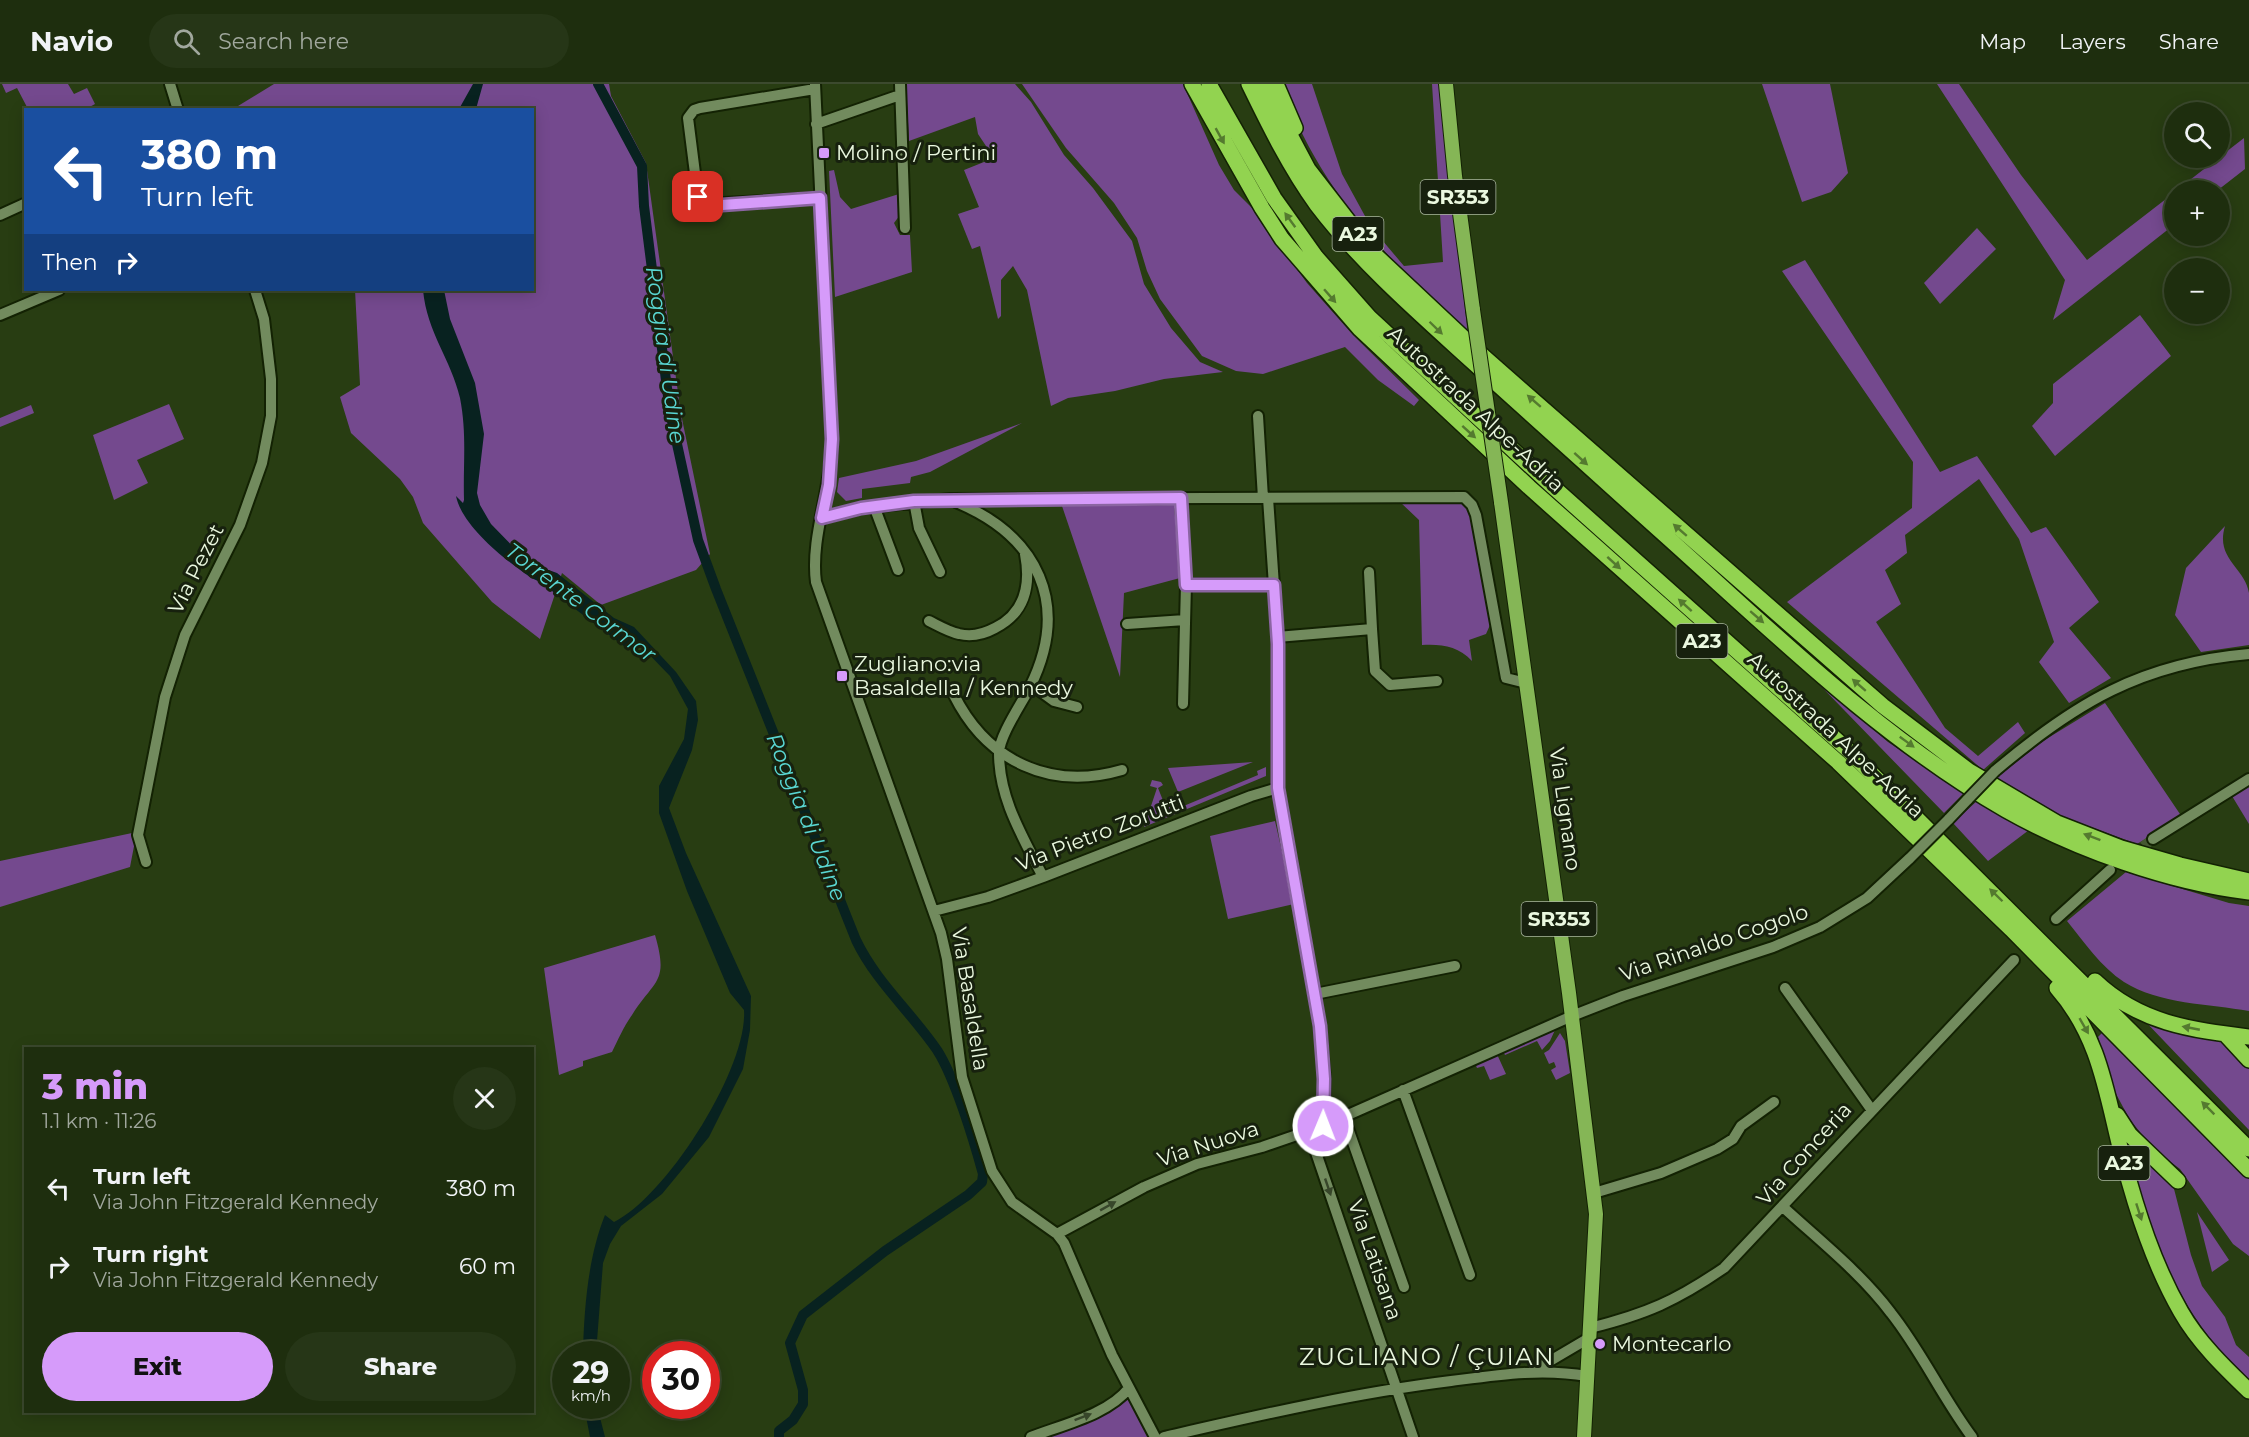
<!DOCTYPE html>
<meta charset="utf-8">
<style>
body{margin:0;font-family:Montserrat,sans-serif;background:#263617;color:#f1f3f6;height:100vh;display:flex;flex-direction:column;font-size:22px;white-space:nowrap}
*{box-sizing:border-box;margin:0}
p{font-size:20px;color:#a1a89e}
.icon{flex:none;width:33px;height:33px;fill:none;stroke:currentColor;stroke-width:2;stroke-linecap:round;stroke-linejoin:round}
.map{position:relative;flex:1;overflow:hidden}
.sheet{position:absolute;left:24px;top:963px;width:510px;height:366px;display:flex;flex-direction:column;background:#1e2e0e;border-radius:0px;box-shadow:0 3px 15px #0003,0 0 0 2px #3c4a2e}
.sheet>*{flex:none}
.top-card{position:absolute;left:24px;top:24px;width:510px;height:183px;border-radius:0px;box-shadow:0 3px 15px #0003,0 0 0 2px #3c4a2e;background:#1a4fa0;color:#fff;overflow:hidden}
.buttons{position:absolute;left:2164px;top:18px;display:grid;gap:12px}
.buttons a{display:grid;place-items:center;width:66px;height:66px;border-radius:50%;background:#1e2e0e;box-shadow:0 3px 15px #0003,0 0 0 2px #3c4a2e;font-size:30px}
.speed{position:absolute;left:552px;top:1257px;display:flex;gap:12px;font-size:30px;font-weight:700;text-align:center}
.speed>*{display:grid;place-content:center;width:78px;height:78px;border-radius:50%;background:#1e2e0e;box-shadow:0 3px 15px #0003,0 0 0 2px #3c4a2e;line-height:1}
.speed small{font-size:15px;font-weight:400}
.speed .limit{border:9px solid #d22;background:#fff;color:#111}
.pin{position:absolute;display:grid;place-items:center;width:51px;height:51px;color:#fff;margin:-26px;border-radius:12px;box-shadow:0 3px 9px #0006}
.me{position:absolute;width:66px;margin:-33px;rotate:1deg;stroke-linejoin:round;filter:drop-shadow(0 0 4px #0008)}
.turn{display:flex;align-items:center;gap:21px;height:126px;padding:0 18px;font-size:27px}
.turn .icon{width:78px;height:78px;stroke-width:2.5}
.turn b{display:block;font-size:42px;line-height:51px}
.then{display:flex;align-items:center;height:57px;padding:0 18px;background:#0003;gap:12px;font-size:22px}
.round{display:grid;place-items:center;flex:none;width:63px;height:63px;border-radius:32px;background:#263617}
.headline{display:flex;align-items:center;justify-content:space-between;height:102px;padding:0 18px}
h1{font-size:36px;font-weight:800;line-height:45px;color:#d69bfa}
.button{display:flex;gap:12px;margin-top:auto;padding:12px 18px}
.button a{flex:1;height:69px;border-radius:36px;background:#d69bfa;color:#111;font-size:24px;font-weight:800;line-height:69px;text-align:center}
.button a+a{background:#263617;color:#f1f3f6}
ul{padding:0;list-style:none}
li{display:flex;align-items:center;gap:18px;height:78px;padding:0 18px}
li div{flex:1}
li b{display:block;font-size:22px}
li em{font-style:normal}
header{display:flex;align-items:center;gap:36px;box-sizing:border-box;height:84px;padding:0 30px;background:#1e2e0e;border-bottom:2px solid #3c4a2e}
header strong{font-size:28px}
nav{display:flex;gap:33px;margin-inline-start:auto;font-size:21px}
.search{width:420px;height:54px;background:#263617;display:flex;align-items:center;gap:15px;box-sizing:border-box;padding:0 21px;border-radius:33px;color:#a1a89e;font-size:22px}
.map>svg:first-child{display:block}
.green{fill:#74498e}
.water{fill:#082220}
.lines{fill:none;stroke-linecap:round;stroke-linejoin:round}
.canal{stroke:#082220;stroke-width:10}
.minor-tunnel{stroke:#455931;stroke-width:10;stroke-dasharray:10 5;stroke-linecap:butt}
.minor-casing{stroke:#132203;stroke-width:14}
.major-casing{stroke:#132203;stroke-width:16}
.highway-casing{stroke:#132203;stroke-width:18}
.minor{stroke:#728b5e;stroke-width:10}
.major{stroke:#85b656;stroke-width:14}
.highway{stroke:#92d350;stroke-width:15}
.minor-bridge-casing{stroke:#132203;stroke-width:14;stroke-linecap:butt}
.major-bridge-casing{stroke:#132203;stroke-width:16;stroke-linecap:butt}
.minor-bridge{stroke:#728b5e;stroke-width:10}
.major-bridge{stroke:#85b656;stroke-width:14}
.oneway{fill:#547a2f}
.oneway2{fill:#37462a}
.route-casing{stroke:#8b65a2;stroke-width:15}
.route{stroke:#d69bfa;stroke-width:10}
.poi-dot{fill:#d69bfa;stroke:#17210e;stroke-width:2}
.labels{text-anchor:middle;stroke-width:6;stroke-linejoin:round;paint-order:stroke}
.shield{fill:#17210e;stroke:#abb8a0;stroke-width:1.5}
.shield-label{font-size:20px;font-weight:bold;fill:#eaf8df}
.poi-label{font-size:21px;fill:#eaf8df;stroke:#17210e;text-anchor:start}
.street-label{font-size:21px;fill:#eaf8df;stroke:#17210e}
.water-label{font-size:22px;font-style:italic;fill:#59d6d2;stroke:#17210e}
.quarter-label{font-size:24px;letter-spacing:1.5px;fill:#eaf8df;stroke:#17210e}
</style>
<header>
<strong>Navio</strong>
<div class="search"><svg class="icon" aria-label="search" viewBox="0 0 24 24"><circle cx="10" cy="10" r="6"/><path d="M15 15l6 6"/></svg>Search here</div>
<nav><a>Map</a><a>Layers</a><a>Share</a></nav>
</header>
<div class="map">
<svg width="2249" height="1353" viewBox="0 0 2249 1353">
<rect width="100%" height="100%" fill="#283d12"/>
<!-- green -->
<path class="green" d="M 2,0 L 68,0 L 74,10 L 87,4 L 95,20 L 86,25 L 28,25 L 17,4 L 6,9 Z
M 274,0 L 609,0 L 611,12 L 646,79 L 681,330 L 710,470 L 696,486 L 601,521 L 562,489 L 540,555 L 492,518 L 423,439 L 413,413 L 400,395 L 351,349 L 340,313 L 360,301 L 355,206 L 532,206 L 532,26 L 240,26 L 238,22 Z
M 906,0 L 1015,0 L 1031,18 L 1064,71 L 1093,104 L 1132,157 L 1144,200 L 1171,244 L 1200,278 L 1223,288 L 1164,295 L 1115,307 L 1068,314 L 1051,322 L 1027,206 L 1013,182 L 1001,196 L 1001,232 L 998,235 L 980,162 L 972,165 L 958,130 L 979,123 L 964,86 L 994,74 L 978,50 L 975,33 L 909,57 Z
M 1022,0 L 1183,0 L 1219,81 L 1234,106 L 1254,126 L 1307,199 L 1353,251 L 1419,316 L 1414,322 L 1378,296 L 1345,263 L 1263,290 L 1236,287 L 1202,272 L 1160,215 L 1147,187 L 1137,154 L 1114,119 L 1066,64 Z
M 1281,0 L 1312,0 L 1342,90 L 1371,143 L 1404,182 L 1443,178 L 1432,0 L 1440,0 L 1468,252 C 1386,171 1322,112 1281,0 Z
M 1762,0 L 1830,0 L 1848,89 L 1831,108 L 1802,118 Z
M 1937,0 L 1959,0 L 2021,91 L 2087,176 L 2175,108 L 2175,140 L 2053,236 L 2065,196 Z
M 2244,54 L 2245,85 L 2218,106 L 2177,106 Z
M 834,86 L 840,113 L 851,125 L 899,110 L 900,131 L 894,139 L 900,151 L 910,151 L 912,188 L 835,213 L 829,87 Z
M 1977,144 L 1996,165 L 1940,220 L 1924,199 Z
M 1805,176 L 1940,388 L 1977,372 L 2031,449 L 2046,443 L 2099,518 L 2069,544 L 2111,594 L 2069,619 L 2039,578 L 2054,558 L 2019,455 L 1979,395 L 1905,451 L 1907,469 L 1885,486 L 1901,520 L 1876,538 L 1945,644 L 1978,672 L 2018,638 L 2025,649 L 1983,686 L 1787,518 L 1912,424 L 1913,378 L 1782,187 Z
M 2140,231 L 2171,272 L 2055,372 L 2032,342 L 2053,319 L 2053,300 Z
M 169,320 L 184,355 L 137,376 L 148,399 L 114,416 L 93,351 Z
M 31,321 L 34,329 L 0,343 L 0,334 Z
M 1022,339 L 930,388 L 911,393 L 910,399 L 862,405 L 862,414 L 846,417 L 837,408 L 839,394 L 916,377 Z
M 1399,417 L 1459,417 L 1469,427 L 1490,541 L 1486,550 L 1469,556 L 1472,577 C 1458,562 1442,560 1422,561 L 1419,436 Z
M 1174,421 L 1180,494 L 1124,509 L 1120,593 L 1062,422 Z
M 2225,442 C 2215,475 2245,483 2249,509 C 2249,526 2249,544 2249,561 L 2201,568 L 2175,531 L 2186,484 Z
M 1812,593 L 1888,658 L 1964,709 L 1944,729 Z
M 2105,619 L 2182,733 L 2137,760 L 2061,732 L 1995,695 L 2043,657 Z
M 1253,678 L 1178,708 L 1168,684 Z
M 1266,683 L 1266,692 L 1144,743 L 1157,704 L 1150,702 L 1152,696 L 1161,698 L 1163,701 L 1158,704 L 1166,724 L 1172,722 L 1174,726 L 1258,691 L 1257,687 Z
M 2249,700 L 2249,740 L 2232,712 Z
M 1978,716 L 2029,746 L 1988,777 L 1953,739 Z
M 1275,737 L 1294,820 L 1228,835 L 1210,752 Z
M 132,749 L 135,757 L 130,783 L 0,823 L 0,777 Z
M 2126,788 L 2229,819 L 2249,822 L 2249,927 C 2210,920 2158,920 2124,898 C 2101,883 2084,858 2067,837 Z
M 655,851 C 669,899 655,895 632,931 C 624,942 618,956 612,968 L 583,977 L 583,982 L 559,991 L 544,884 Z
M 2143,935 L 2214,952 L 2229,961 L 2249,982 L 2249,1046 Z
M 1550,946 L 1555,946 L 1550,957 L 1542,966 L 1537,957 L 1505,971 L 1502,965 Z
M 1560,949 L 1565,957 L 1570,989 L 1556,996 L 1551,986 L 1556,983 L 1554,978 L 1549,980 L 1544,969 L 1549,966 Z
M 2102,949 L 2249,1095 L 2249,1172 L 2233,1160 L 2180,1085 L 2155,1066 L 2130,1036 L 2115,1008 L 2098,953 Z
M 1496,968 L 1506,990 L 1490,996 L 1484,982 L 1477,984 L 1474,977 Z
M 2132,1063 L 2173,1101 L 2191,1171 L 2202,1202 L 2225,1233 L 2236,1261 L 2249,1273 L 2249,1298 C 2176,1226 2155,1162 2128,1066 Z
M 2197,1128 L 2229,1176 L 2212,1188 Z
M 1129,1304 L 1155,1353 L 1031,1353 L 1092,1329 Z"/>
<!-- water -->
<path class="water" d="M 473,0 L 483,0 L 476,25 L 459,25 Z
M 423,206 L 444,206 L 450,235 L 475,299 L 484,350 L 477,409 L 480,421 L 491,440 L 529,479 L 557,489 L 614,534 L 634,543 L 676,588 L 696,617 L 698,636 L 692,666 L 669,724 L 686,769 L 751,912 L 750,946 L 743,985 L 709,1053 L 662,1110 L 621,1142 L 610,1160 L 603,1179 L 596,1270 L 583,1270 C 584,1225 588,1173 605,1131 L 614,1138 C 666,1113 748,984 744,926 L 730,909 L 687,807 L 659,729 L 659,702 L 684,655 L 688,625 L 670,592 L 639,560 L 631,565 L 625,563 L 553,508 C 548,499 538,498 530,493 C 505,476 462,442 456,412 L 463,419 L 464,416 C 463,380 467,350 460,314 C 451,275 427,249 423,206 Z
M 584,1322 L 597,1322 L 605,1353 L 590,1353 Z"/>
<g class="lines">
<!-- canal -->
<path class="canal" d="M 598,0 L 642,82 L 644,122 L 670,328 L 698,456 L 716,505 L 856,856 C 876,898 911,928 937,966 C 955,994 974,1057 983,1090 L 982,1098 L 968,1111 L 885,1167 L 803,1231 L 790,1259 L 803,1306 L 803,1320 L 793,1336 L 779,1347 L 779,1353"/>
<!-- minor-tunnel -->
<path class="minor-tunnel" d="M 2131,771 L 2153,755"/>
<defs>
<path id="minor" d="M 170,0 L 178,26
M 815,0 L 832,355 C 832,403 810,453 816,498 L 941,849 L 947,875 L 962,993 L 992,1087 L 1012,1118 L 1057,1150 L 1064,1159 L 1112,1271 L 1155,1353
M 900,0 L 905,144
M 815,5 L 700,24 L 694,26 L 688,34 L 698,113 L 704,120 L 820,114
M 816,40 L 900,11
M 0,131 L 24,120
M 0,231 L 59,206
M 1258,332 L 1263,414
M 1181,414 L 1186,500 L 1274,501
M 1268,414 L 1278,560 L 1278,704 L 1320,942 L 1325,995 L 1323,1042
M 914,417 L 919,444 L 940,488
M 956,418 C 1038,452 1071,520 1030,603 C 1022,619 999,652 999,669 C 999,715 1023,753 1043,793
M 874,422 L 898,486
M 822,434 L 861,424 L 950,415 L 1464,413 L 1472,421 L 1476,431 L 1506,594 L 1526,599
M 929,537 C 939,542 949,548 959,550 C 972,553 984,550 995,544 C 1025,529 1031,501 1025,470
M 1127,540 L 1185,536
M 1372,545 L 1375,587 L 1390,601 L 1437,597
M 1277,553 L 1372,545 L 1369,488
M 1032,601 L 1054,617 L 1077,623
M 954,611 C 987,677 1050,707 1122,686
M 1183,620 L 1186,500
M 1995,687 C 2075,619 2142,579 2249,570
M 1948,736 L 1968,715
M 2153,755 L 2249,695
M 146,778 L 138,751 L 165,613 L 185,551 L 240,441 L 262,379 L 271,332 L 271,295 L 264,235 L 255,206
M 934,827 L 988,813 L 1043,793 L 1251,712 L 1278,704
M 2056,835 L 2110,786
M 1785,904 L 1871,1025
M 1315,910 L 1455,882
M 1403,1006 L 1470,1191
M 1344,1033 L 1404,1203
M 1309,1048 L 1413,1353
M 1594,1109 L 1661,1089 L 1717,1065 L 1733,1055 L 1741,1042 L 1774,1018
M 1783,1123 C 1820,1157 1861,1189 1891,1229 C 1922,1268 1942,1313 1972,1353
M 1057,1150 L 1144,1103 L 1197,1080 L 1262,1063 L 1323,1042 L 1572,932 L 1623,912 L 1773,863 L 1820,843 L 1867,814 L 1910,774
M 1590,1244 C 1646,1230 1676,1217 1724,1184 L 2014,876
M 1533,1287 L 1589,1254
M 1031,1353 C 1061,1341 1108,1331 1129,1304
M 1164,1353 C 1260,1331 1354,1309 1451,1297 C 1497,1291 1541,1284 1587,1292"/>
<path id="major" d="M 1446,0 L 1455,92 L 1473,226
M 1501,418 L 1569,909 L 1596,1130 L 1584,1353"/>
<path id="highway" d="M 1192,0 L 1262,124 L 1282,155 L 1360,245 L 1529,403 L 1838,678 L 2011,845 L 2249,1086
M 1209,0 L 1274,114 L 1316,173 L 1369,233 L 1551,401 L 1849,667 L 2249,1065
M 1249,0 C 1269,41 1290,84 1317,121 C 1362,180 1420,230 1475,280 C 1536,335 1596,389 1657,444 C 1767,542 1877,652 2006,726 C 2075,765 2170,799 2249,808
M 1263,0 L 1308,85 L 1373,169 L 1485,274 L 1883,622 L 1969,687 L 2057,739 L 2121,764 L 2180,781 L 2249,797
M 1276,0 L 1295,44
M 2095,897 C 2139,939 2191,946 2249,953
M 2057,904 C 2101,954 2107,1014 2123,1075 C 2137,1128 2154,1181 2181,1228 C 2198,1258 2225,1284 2249,1307
M 2225,950 L 2249,976
M 2117,1031 L 2130,1051 L 2178,1097"/>
</defs>
<!-- minor casing -->
<use href="#minor" class="minor-casing"/>
<!-- major casing -->
<use href="#major" class="major-casing"/>
<!-- highway casing -->
<use href="#highway" class="highway-casing"/>
<!-- minor -->
<use href="#minor" class="minor"/>
<!-- major -->
<use href="#major" class="major"/>
<!-- highway -->
<use href="#highway" class="highway"/>
<defs>
<path id="minor-bridge" d="M 1968,715 L 1995,687
M 1910,774 L 1948,736"/>
<path id="major-bridge" d="M 1473,226 L 1501,418"/>
</defs>
<!-- minor-bridge casing -->
<use href="#minor-bridge" class="minor-bridge-casing"/>
<!-- major-bridge casing -->
<use href="#major-bridge" class="major-bridge-casing"/>
<!-- minor-bridge -->
<use href="#minor-bridge" class="minor-bridge"/>
<!-- major-bridge -->
<use href="#major-bridge" class="major-bridge"/>
</g>
<!-- one-way arrows -->
<defs><path id="oneway-solid" d="M-6-.8H1V-3.2L6.5 0L1 3.2V.8H-6Z" transform="scale(1.5)"/></defs>
<g class="oneway">
<use href="#oneway-solid" transform="translate(1220 52) rotate(61)"/>
<use href="#oneway-solid" transform="translate(1290 136) rotate(-126)"/>
<use href="#oneway-solid" transform="translate(1330 212) rotate(49)"/>
<use href="#oneway-solid" transform="translate(1436 244) rotate(44)"/>
<use href="#oneway-solid" transform="translate(1534 317) rotate(-139)"/>
<use href="#oneway-solid" transform="translate(1469 348) rotate(42)"/>
<use href="#oneway-solid" transform="translate(1581 375) rotate(42)"/>
<use href="#oneway-solid" transform="translate(1680 446) rotate(-139)"/>
<use href="#oneway-solid" transform="translate(1614 479) rotate(42)"/>
<use href="#oneway-solid" transform="translate(1685 521) rotate(-138)"/>
<use href="#oneway-solid" transform="translate(1757 533) rotate(41)"/>
<use href="#oneway-solid" transform="translate(1859 601) rotate(-139)"/>
<use href="#oneway-solid" transform="translate(1907 658) rotate(36)"/>
<use href="#oneway-solid" transform="translate(2092 753) rotate(-159)"/>
<use href="#oneway-solid" transform="translate(1996 811) rotate(-136)"/>
<use href="#oneway-solid" transform="translate(2084 942) rotate(60)"/>
<use href="#oneway-solid" transform="translate(2191 944) rotate(-169)"/>
<use href="#oneway-solid" transform="translate(2208 1024) rotate(-135)"/>
<use href="#oneway-solid" transform="translate(2139 1128) rotate(72)"/>
</g>
<g class="oneway2">
<use href="#oneway-solid" transform="translate(1328 1103) rotate(71)"/>
<use href="#oneway-solid" transform="translate(1108 1122) rotate(-29)"/>
<use href="#oneway-solid" transform="translate(1083 1333) rotate(-21)"/>
</g>
<g class="lines">
<defs>
<path id="route" d="M 698,113 L 704,120 L 708,122 L 820,114 L 832,355 L 829,401 L 822,434 L 861,424 L 914,417 L 1181,414 L 1186,501 L 1274,501 L 1278,560 L 1278,704 L 1320,942 L 1324,995 L 1323,1042"/>
</defs>
<!-- route casing -->
<use href="#route" class="route-casing"/>
<!-- route -->
<use href="#route" class="route"/>
</g>
<!-- markers -->
<g class="poi-dot">
<rect x="818" y="63" width="12" height="12" rx="3"/>
<rect x="836" y="586" width="12" height="12" rx="3"/>
<circle cx="1600" cy="1260" r="6"/>
</g>
<g class="labels">
<!-- shield labels -->
<g class="shield">
<rect x="1420.5" y="96" width="75" height="34" rx="4.5"/>
<rect x="1332.5" y="133" width="51" height="34" rx="4.5"/>
<rect x="1676.5" y="540" width="51" height="34" rx="4.5"/>
<rect x="1521.5" y="818" width="75" height="34" rx="4.5"/>
<rect x="2098.5" y="1062" width="51" height="34" rx="4.5"/>
</g>
<g class="shield-label">
<text x="1458" y="120">SR353</text>
<text x="1358" y="157">A23</text>
<text x="1702" y="564">A23</text>
<text x="1559" y="842">SR353</text>
<text x="2124" y="1086">A23</text>
</g>
<!-- poi labels -->
<g class="poi-label">
<text x="836" y="76">Molino / Pertini</text>
<text x="854" y="587">Zugliano:via<tspan x="854" dy="24">Basaldella / Kennedy</tspan></text>
<text x="1612" y="1267">Montecarlo</text>
</g>
<!-- street labels -->
<g class="street-label">
<text transform="translate(1476 325) rotate(43)" y="7">Autostrada Alpe-Adria</text>
<text transform="translate(196 485) rotate(-63)" y="7">Via Pezet</text>
<text transform="translate(1836 651) rotate(43)" y="7">Autostrada Alpe-Adria</text>
<text transform="translate(1565 725) rotate(82)" y="7">Via Lignano</text>
<text transform="translate(1100 749) rotate(-21)" y="7">Via Pietro Zorutti</text>
<text transform="translate(1714 859) rotate(-19)" y="7">Via Rinaldo Cogolo</text>
<text transform="translate(970 915) rotate(81)" y="7">Via Basaldella</text>
<text transform="translate(1208 1060) rotate(-18)" y="7">Via Nuova</text>
<text transform="translate(1804 1070) rotate(-48)" y="7">Via Conceria</text>
<text transform="translate(1375 1176) rotate(71)" y="7">Via Latisana</text>
</g>
<!-- water labels -->
<g class="water-label">
<text transform="translate(666 271) rotate(82)" y="8">Roggia di Udine</text>
<text transform="translate(581 518) rotate(37)" y="8">Torrente Cormor</text>
<text transform="translate(807 733) rotate(68)" y="8">Roggia di Udine</text>
</g>
<!-- quarter labels -->
<g class="quarter-label">
<text x="1427" y="1281">ZUGLIANO / ÇUIAN</text>
</g>
</g>
</svg>
<div class="buttons">
<a><svg class="icon" aria-label="search" viewBox="0 0 24 24"><circle cx="10" cy="10" r="6"/><path d="M15 15l6 6"/></svg></a>
<a>+</a>
<a>−</a>
</div>
<div class="speed"><div>29<small>km/h</small></div><div class="limit">30</div></div>
<div class="pin" style="left:698px;top:113px;background:#d93025"><svg class="icon" aria-label="arrive" viewBox="0 0 24 24"><path d="M6 21V4h12l-3 4 3 4H6"/></svg></div>
<svg class="me" style="left:1323px;top:1042px" viewBox="-20 -20 40 40"><circle r="17" fill="#d69bfa" stroke="#fff" stroke-width="3"/><path d="M0-11L8 9 0 5-8 9z" fill="#fff"/></svg>
<div class="top-card">
<div class="turn"><svg class="icon" aria-label="left" viewBox="0 0 24 24"><path d="M17 20v-9H6M10 6l-5 5 5 5"/></svg><div><b>380 m</b>Turn left</div></div>
<div class="then">Then<svg class="icon" aria-label="right" viewBox="0 0 24 24"><path d="M7 20v-9h11M14 6l5 5-5 5"/></svg></div>
</div>
<section class="sheet">
<div class="headline"><div><h1>3 min</h1><p>1.1 km · 11:26</p></div><a class="round"><svg class="icon" aria-label="close" viewBox="0 0 24 24"><path d="M6 6l12 12M18 6L6 18"/></svg></a></div>
<ul>
<li><svg class="icon" aria-label="left" viewBox="0 0 24 24"><path d="M17 20v-9H6M10 6l-5 5 5 5"/></svg><div><b>Turn left</b><p>Via John Fitzgerald Kennedy</p></div><em>380 m</em></li>
<li><svg class="icon" aria-label="right" viewBox="0 0 24 24"><path d="M7 20v-9h11M14 6l5 5-5 5"/></svg><div><b>Turn right</b><p>Via John Fitzgerald Kennedy</p></div><em>60 m</em></li>
</ul>
<div class="button"><a>Exit</a><a>Share</a></div>
</section>
</div>
